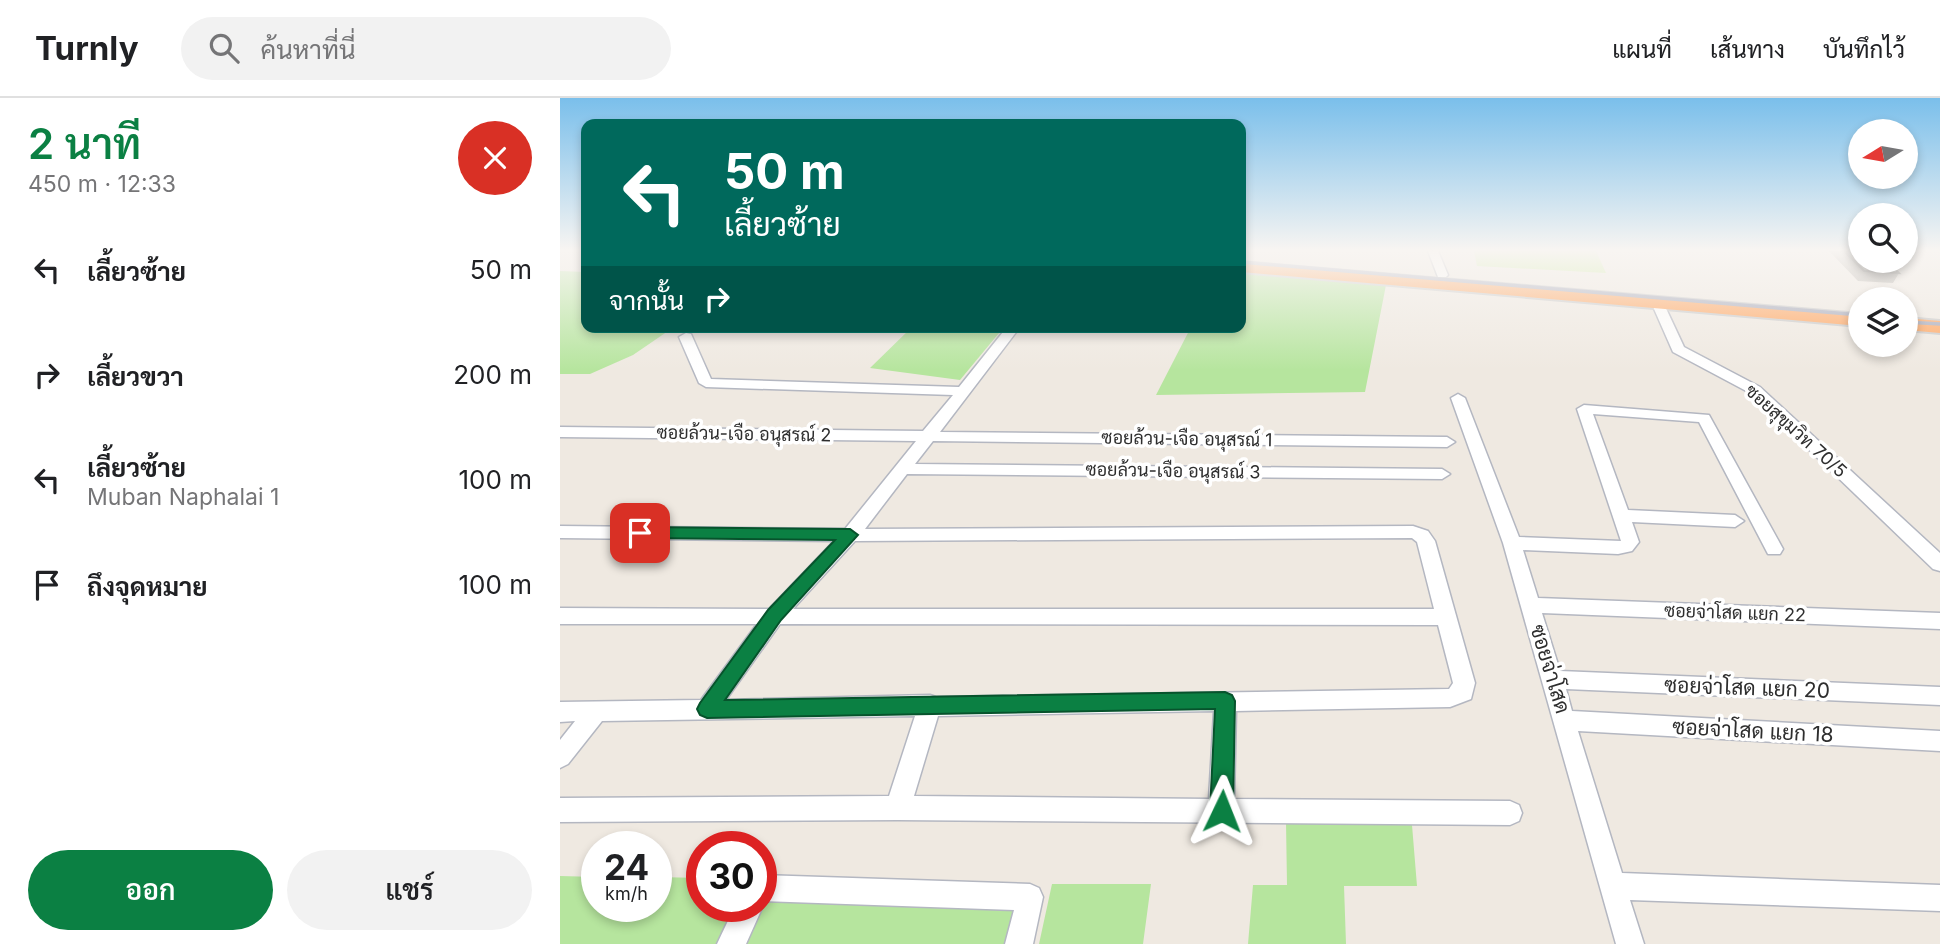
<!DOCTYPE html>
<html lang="th">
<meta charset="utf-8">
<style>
body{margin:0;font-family:Inter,Sarabun,sans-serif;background:#f2f2f2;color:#202124;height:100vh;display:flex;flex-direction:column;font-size:26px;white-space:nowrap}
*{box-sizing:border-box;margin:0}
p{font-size:23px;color:#757577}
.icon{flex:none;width:38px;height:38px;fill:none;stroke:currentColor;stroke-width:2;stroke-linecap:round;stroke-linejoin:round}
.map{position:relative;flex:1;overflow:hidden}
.side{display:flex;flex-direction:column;background:#fff;width:560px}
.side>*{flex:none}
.hud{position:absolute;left:21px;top:21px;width:665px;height:214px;border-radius:14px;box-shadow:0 4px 10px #0003;background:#00695c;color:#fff;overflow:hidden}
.needle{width:46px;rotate:259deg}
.fabs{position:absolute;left:1288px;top:21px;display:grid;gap:14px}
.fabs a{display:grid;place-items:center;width:70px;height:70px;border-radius:50%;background:#fff;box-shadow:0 4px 10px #0003;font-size:35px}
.speed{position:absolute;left:21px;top:733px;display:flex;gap:14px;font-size:35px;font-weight:700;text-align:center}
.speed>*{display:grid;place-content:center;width:91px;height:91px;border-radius:50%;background:#fff;box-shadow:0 4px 10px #0003;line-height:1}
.speed small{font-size:18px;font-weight:400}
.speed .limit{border:10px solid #d22;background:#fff;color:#111}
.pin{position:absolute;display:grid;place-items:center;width:60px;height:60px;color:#fff;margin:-30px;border-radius:14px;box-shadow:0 4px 10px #0006}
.me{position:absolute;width:77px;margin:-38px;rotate:2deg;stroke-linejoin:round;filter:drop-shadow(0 0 5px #0008)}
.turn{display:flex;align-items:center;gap:24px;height:147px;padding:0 28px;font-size:32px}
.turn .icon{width:91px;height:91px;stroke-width:2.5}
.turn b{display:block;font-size:49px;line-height:60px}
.then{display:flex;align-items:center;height:66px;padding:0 28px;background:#0003;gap:14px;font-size:26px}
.round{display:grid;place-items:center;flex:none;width:74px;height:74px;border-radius:37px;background:#f2f2f2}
.head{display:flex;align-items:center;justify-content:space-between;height:119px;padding:0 28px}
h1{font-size:42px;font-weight:600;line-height:52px;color:#0b8043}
.cta{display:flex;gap:14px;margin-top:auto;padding:14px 28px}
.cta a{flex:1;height:80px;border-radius:42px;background:#0b8043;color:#fff;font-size:28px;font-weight:600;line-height:80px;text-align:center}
.cta a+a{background:#f2f2f2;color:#202124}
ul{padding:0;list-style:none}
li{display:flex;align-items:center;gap:21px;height:105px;padding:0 28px}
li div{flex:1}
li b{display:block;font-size:26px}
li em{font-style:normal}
header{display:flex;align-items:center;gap:42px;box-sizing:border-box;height:98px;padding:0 35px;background:#fff;border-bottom:2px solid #e0e0e0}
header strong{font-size:33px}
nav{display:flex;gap:38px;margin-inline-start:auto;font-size:24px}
.search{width:490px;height:63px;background:#f2f2f2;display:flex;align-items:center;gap:18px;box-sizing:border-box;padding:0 24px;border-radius:38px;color:#757577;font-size:26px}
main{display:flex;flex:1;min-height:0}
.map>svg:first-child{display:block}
.green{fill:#b6e59e}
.pitch{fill:#c9ec9a}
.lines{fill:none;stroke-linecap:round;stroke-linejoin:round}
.minor-casing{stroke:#b4b7c1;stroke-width:3}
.highway-casing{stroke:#c9c9c9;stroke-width:4}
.minor{fill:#fff;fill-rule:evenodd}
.highway{fill:#ffa35c;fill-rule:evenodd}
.rail{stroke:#a3a6b8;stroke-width:3.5}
.wall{fill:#afaba4}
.building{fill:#cbc7bf;stroke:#8e8b86;stroke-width:2}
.route{fill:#0b8043;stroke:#07532c;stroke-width:2}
.labels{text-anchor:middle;stroke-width:7;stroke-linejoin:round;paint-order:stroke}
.street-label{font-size:18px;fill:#2e2e2e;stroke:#fff}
.near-street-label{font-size:21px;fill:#2e2e2e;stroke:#fff}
</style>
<header>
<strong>Turnly</strong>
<div class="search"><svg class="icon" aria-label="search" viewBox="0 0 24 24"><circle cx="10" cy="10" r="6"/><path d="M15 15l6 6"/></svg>ค้นหาที่นี่</div>
<nav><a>แผนที่</a><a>เส้นทาง</a><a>บันทึกไว้</a></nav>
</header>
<main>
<section class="side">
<div class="head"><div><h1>2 นาที</h1><p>450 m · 12:33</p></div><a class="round" style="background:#d93025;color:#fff"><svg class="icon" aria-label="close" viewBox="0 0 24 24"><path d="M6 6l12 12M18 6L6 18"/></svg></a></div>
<ul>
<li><svg class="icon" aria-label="left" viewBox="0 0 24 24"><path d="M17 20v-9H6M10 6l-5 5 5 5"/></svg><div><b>เลี้ยวซ้าย</b></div><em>50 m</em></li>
<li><svg class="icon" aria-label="right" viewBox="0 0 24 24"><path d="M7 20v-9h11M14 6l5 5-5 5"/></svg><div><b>เลี้ยวขวา</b></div><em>200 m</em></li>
<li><svg class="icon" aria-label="left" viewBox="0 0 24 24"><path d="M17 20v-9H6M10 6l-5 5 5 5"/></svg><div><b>เลี้ยวซ้าย</b><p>Muban Naphalai 1</p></div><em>100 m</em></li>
<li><svg class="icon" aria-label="arrive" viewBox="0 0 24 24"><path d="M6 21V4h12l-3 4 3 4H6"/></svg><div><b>ถึงจุดหมาย</b></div><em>100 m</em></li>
</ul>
<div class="cta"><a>ออก</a><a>แชร์</a></div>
</section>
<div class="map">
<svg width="1380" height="846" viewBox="0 0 1380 846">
<rect width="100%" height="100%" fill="#efe9e1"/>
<!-- green -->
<path class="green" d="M 0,173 L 26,174 L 26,229 L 114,229 L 73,257 L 30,276 L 0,276 Z
M 681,175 L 826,187 L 805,294 L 596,297 L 631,229 L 681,229 Z
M 352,229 L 444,229 L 400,282 L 310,270 Z
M 726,724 L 852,727 L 857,788 L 784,788 L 786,846 L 688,846 L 693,787 L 727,787 Z
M 0,778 L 37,779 L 37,808 L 96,808 L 96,779 L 142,780 L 142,808 L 176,809 L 157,846 L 0,846 Z
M 492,786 L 591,786 L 583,846 L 479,846 Z
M 201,800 L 460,808 L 451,846 L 179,846 L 201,808 Z"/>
<!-- pitch -->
<path class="pitch" d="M 914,153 L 1036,153 L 1046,175 L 917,168 Z"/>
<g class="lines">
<defs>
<path id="minor" d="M 868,153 L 878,153 L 888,177 L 886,179 L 878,179 Z
M 1097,200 L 1103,204 L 1124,249 L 1200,289 L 1380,455 L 1380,473 L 1373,471 L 1190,295 L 1113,254 L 1091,204 Z
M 447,229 L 460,229 L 380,334 L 887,339 L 895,344 L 887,349 L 373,343 L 355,366 L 882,371 L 890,376 L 882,381 L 347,376 L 305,431 L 853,428 L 868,433 L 875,443 L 915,585 L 911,601 L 890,609 L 676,613 L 674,701 L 950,703 L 959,707 L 962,715 L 959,723 L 950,727 L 338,722 L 0,724 L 0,700 L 329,698 L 355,618 L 42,623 L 8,666 L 0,670 L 0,642 L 15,623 L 0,624 L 0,604 L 141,602 L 197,526 L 0,526 L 0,510 L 209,511 L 274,443 L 0,440 L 0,428 L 285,431 L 356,343 L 0,339 L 0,329 L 363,333 L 393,297 L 146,289 L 139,285 L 119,239 L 126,235 L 131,236 L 151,281 L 399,289 ZM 852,440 L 857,444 L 874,511 L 233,511 L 295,443 ZM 220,526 L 878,527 L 893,585 L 889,591 L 376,599 L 370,597 L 166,602 ZM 654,613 L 649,701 L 354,698 L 378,618 Z
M 898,296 L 905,300 L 959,439 L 1061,443 L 1017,311 L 1024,307 L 1149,317 L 1223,451 L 1220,456 L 1208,456 L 1139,324 L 1033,316 L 1068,412 L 1175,417 L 1184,423 L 1175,429 L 1072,424 L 1079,444 L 1072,453 L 1058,456 L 963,452 L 978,500 L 1380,515 L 1380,531 L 982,515 L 1000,573 L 1380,589 L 1380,607 L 1006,591 L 1012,613 L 1380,633 L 1380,653 L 1018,633 L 1062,775 L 1380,787 L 1380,813 L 1070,802 L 1084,846 L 1056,846 L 943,445 L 891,300 Z
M 201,777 L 470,786 L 479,790 L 483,799 L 473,846 L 445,846 L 454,812 L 201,803 L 203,808 L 186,846 L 157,846 L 175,808 L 201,808 Z"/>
<path id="highway" d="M 681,164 L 1300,216 L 1300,228 L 681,174 Z
M 1346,220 L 1380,223 L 1380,235 L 1346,232 Z"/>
</defs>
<!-- minor casing -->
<use href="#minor" class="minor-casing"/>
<!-- highway casing -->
<use href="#highway" class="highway-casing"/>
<!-- minor -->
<use href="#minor" class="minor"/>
<!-- highway -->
<use href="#highway" class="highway"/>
<!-- rail -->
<path class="rail" d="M 681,164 L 1300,217
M 1346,224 L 1380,226"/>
</g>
<!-- wall -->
<path class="wall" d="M 1269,153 L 1300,153 L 1335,163 L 1332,169 L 1339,175 L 1333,185 L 1298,183 Z"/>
<!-- building -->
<path class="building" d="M 1284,153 L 1300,153 L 1300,163 L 1326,163 L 1339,175 L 1304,173 Z"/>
<!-- sky -->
<linearGradient id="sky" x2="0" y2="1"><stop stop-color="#7abfeb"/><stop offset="0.56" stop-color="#f8f5f2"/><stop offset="1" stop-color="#f8f5f2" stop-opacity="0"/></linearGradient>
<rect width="1380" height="272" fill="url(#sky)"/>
<!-- route -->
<path class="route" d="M 80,429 L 290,431 L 298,437 L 221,522 L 165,602 L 665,594 L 672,597 L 675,603 L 673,713 L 669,721 L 662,724 L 654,721 L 650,713 L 655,611 L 147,620 L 140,617 L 137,611 L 140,605 L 208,512 L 275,442 L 80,440 L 72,435 Z"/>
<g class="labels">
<!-- street labels -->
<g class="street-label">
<text transform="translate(1236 333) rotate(42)" y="6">ซอยสุขุมวิท 70/5</text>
<text transform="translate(184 336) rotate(1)" y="6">ซอยล้วน-เจือ อนุสรณ์ 2</text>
<text transform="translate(627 341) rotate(1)" y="6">ซอยล้วน-เจือ อนุสรณ์ 1</text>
<text transform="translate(613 373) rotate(1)" y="6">ซอยล้วน-เจือ อนุสรณ์ 3</text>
<text transform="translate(1175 515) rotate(2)" y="6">ซอยจ่าโสด แยก 22</text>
</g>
<!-- near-street labels -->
<g class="near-street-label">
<text transform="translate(990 571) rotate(73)" y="7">ซอยจ่าโสด</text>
<text transform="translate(1187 590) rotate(2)" y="7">ซอยจ่าโสด แยก 20</text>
<text transform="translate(1193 633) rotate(3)" y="7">ซอยจ่าโสด แยก 18</text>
</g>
</g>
</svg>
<div class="fabs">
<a><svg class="needle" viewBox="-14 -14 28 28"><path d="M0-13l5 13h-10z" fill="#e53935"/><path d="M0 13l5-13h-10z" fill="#757577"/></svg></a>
<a><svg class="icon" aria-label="search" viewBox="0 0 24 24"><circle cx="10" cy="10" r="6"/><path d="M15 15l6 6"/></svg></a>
<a><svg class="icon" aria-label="layers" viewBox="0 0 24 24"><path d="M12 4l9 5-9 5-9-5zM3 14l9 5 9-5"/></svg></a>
</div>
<div class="speed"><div>24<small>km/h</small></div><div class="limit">30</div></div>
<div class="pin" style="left:80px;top:435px;background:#d93025"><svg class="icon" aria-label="arrive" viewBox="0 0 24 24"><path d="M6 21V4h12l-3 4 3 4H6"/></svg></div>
<svg class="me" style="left:662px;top:713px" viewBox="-20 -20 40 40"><path d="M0-17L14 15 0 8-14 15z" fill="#0b8043" stroke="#fff" stroke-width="4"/></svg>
<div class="hud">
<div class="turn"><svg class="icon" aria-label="left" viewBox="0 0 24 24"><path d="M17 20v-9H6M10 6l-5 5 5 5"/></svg><div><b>50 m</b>เลี้ยวซ้าย</div></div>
<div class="then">จากนั้น<svg class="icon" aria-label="right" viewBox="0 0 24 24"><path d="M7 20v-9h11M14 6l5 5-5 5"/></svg></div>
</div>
</div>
</main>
